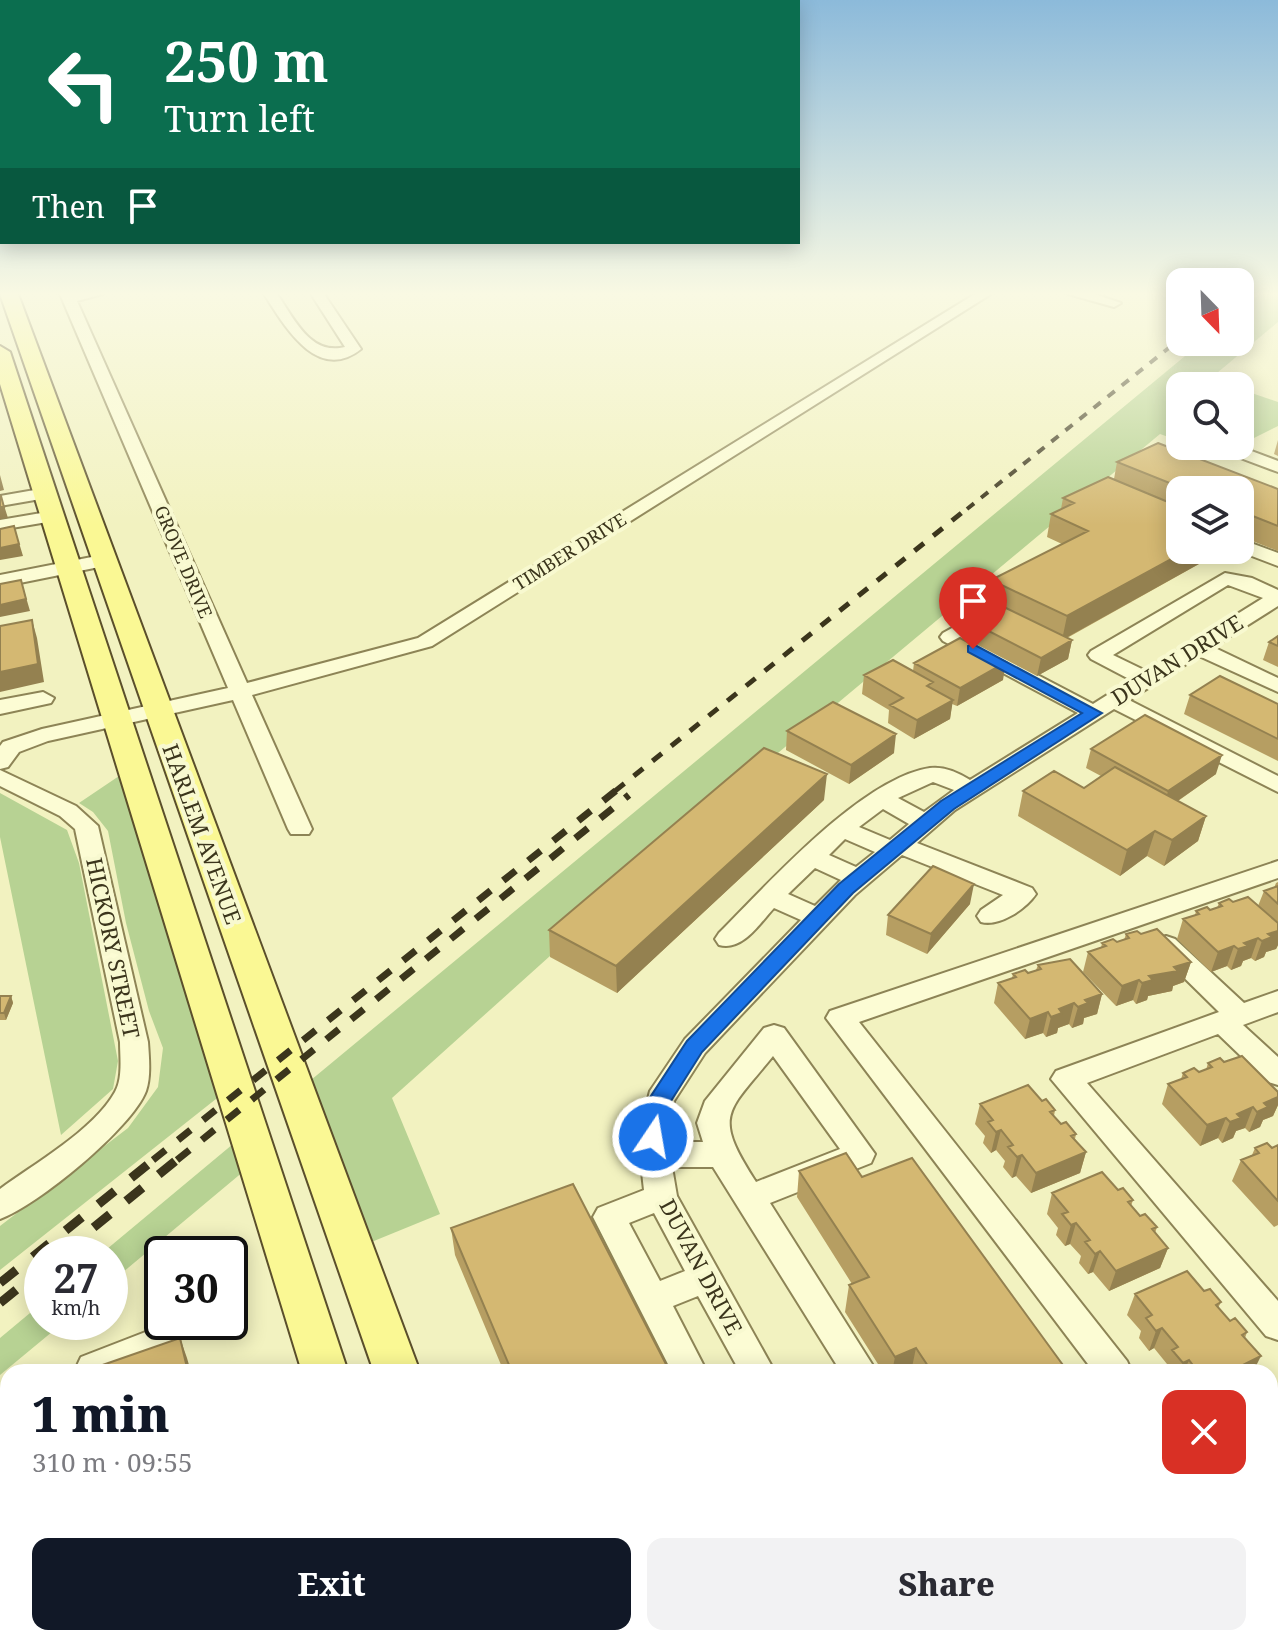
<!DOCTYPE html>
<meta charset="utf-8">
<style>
body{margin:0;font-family:"Noto Serif",serif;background:#f2f2f3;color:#2b2b33;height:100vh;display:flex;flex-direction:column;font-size:30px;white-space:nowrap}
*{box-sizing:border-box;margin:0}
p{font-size:26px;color:#7c7c81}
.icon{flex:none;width:44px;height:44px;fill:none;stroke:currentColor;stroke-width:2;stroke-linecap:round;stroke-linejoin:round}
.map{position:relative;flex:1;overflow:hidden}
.side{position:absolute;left:0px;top:1364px;width:1278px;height:282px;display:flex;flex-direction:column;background:#fff;border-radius:24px 24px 0 0;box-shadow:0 4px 20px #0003}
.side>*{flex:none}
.hud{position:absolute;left:0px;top:0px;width:800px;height:244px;box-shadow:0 4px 20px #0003;background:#0b6e4f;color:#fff;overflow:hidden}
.needle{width:52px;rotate:157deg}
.fabs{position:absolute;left:1166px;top:268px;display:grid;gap:16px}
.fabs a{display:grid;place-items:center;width:88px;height:88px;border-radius:16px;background:#fff;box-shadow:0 4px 20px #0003;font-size:40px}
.speed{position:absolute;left:24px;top:1236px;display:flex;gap:16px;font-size:40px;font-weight:700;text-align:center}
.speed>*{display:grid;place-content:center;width:104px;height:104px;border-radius:50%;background:#fff;box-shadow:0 4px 20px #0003;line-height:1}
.speed small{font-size:20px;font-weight:400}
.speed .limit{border:4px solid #111;border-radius:12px;background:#fff;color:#111}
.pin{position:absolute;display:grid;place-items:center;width:68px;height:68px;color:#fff;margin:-82px -34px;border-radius:50% 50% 50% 0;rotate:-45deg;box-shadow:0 0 8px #0007}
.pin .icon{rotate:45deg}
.me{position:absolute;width:88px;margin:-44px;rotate:12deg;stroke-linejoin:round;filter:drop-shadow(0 0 6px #0008)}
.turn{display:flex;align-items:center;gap:28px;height:168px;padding:0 32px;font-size:36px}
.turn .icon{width:104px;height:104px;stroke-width:2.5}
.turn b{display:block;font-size:56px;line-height:68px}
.then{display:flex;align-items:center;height:76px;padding:0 32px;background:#0003;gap:16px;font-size:30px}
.round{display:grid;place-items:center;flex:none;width:84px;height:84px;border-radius:16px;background:#f2f2f3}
.overview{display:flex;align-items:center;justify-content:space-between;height:136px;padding:0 32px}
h1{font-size:48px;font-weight:800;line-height:60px;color:#111827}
.cta{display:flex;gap:16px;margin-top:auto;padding:16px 32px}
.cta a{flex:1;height:92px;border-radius:16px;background:#111827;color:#fff;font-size:32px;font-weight:800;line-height:92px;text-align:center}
.cta a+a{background:#f2f2f3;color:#2b2b33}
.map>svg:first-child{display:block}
.green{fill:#b7d293}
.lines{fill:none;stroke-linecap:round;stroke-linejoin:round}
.minor-casing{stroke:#8d8456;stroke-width:4}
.major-casing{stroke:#5b4f2b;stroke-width:4}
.minor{fill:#fcfcd4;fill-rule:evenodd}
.major{fill:#faf894;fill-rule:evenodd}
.rail-far3{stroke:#3b351c;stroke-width:4;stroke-dasharray:9 9;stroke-linecap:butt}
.rail-far2{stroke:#3b351c;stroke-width:5;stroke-dasharray:12 12;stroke-linecap:butt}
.rail-far1{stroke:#3b351c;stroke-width:7;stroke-dasharray:16 16;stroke-linecap:butt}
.rail{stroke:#3b351c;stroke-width:9;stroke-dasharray:21 21;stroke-linecap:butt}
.wall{fill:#b69e62}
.shaded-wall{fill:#948150}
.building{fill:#d4b872;stroke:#948150;stroke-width:2}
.route{fill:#1a73e8;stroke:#114b97;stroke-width:2}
.labels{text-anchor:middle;stroke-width:8;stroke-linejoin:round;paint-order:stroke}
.far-street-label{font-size:18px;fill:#3b351c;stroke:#f8f9d0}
.street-label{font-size:22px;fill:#3b351c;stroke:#f8f9d0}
</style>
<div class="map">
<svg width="1278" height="1645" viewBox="0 0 1278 1645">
<rect width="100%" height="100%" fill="#f2f2c0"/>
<!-- green -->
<path class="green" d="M 1260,294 L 1278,294 L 1278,322 L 1211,378 L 1232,386 L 1180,386 L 1180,441 L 1160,434 L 748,778 L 392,1098 L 440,1214 L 369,1243 L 311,1080 L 1202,342 L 1240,342 L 1240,311 Z
M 1240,389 L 1278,402 L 1278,426 L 1240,445 Z
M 122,774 L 221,1095 L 0,1270 L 0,1226 L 128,1128 L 158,1087 L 163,1048 L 149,1011 L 126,923 L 108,831 L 93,812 L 79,803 Z
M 0,793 L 67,830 L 79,863 L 118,1061 L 113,1089 L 61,1135 L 0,837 Z
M 233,1144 L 244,1171 L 110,1283 L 110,1254 L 101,1254 Z
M 42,1303 L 42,1322 L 64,1322 L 0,1375 L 0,1338 Z"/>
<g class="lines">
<defs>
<path id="minor" d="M 60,294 L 103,294 L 77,301 L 247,683 L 418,638 L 975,294 L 991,294 L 432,646 L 252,695 L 312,829 L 309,834 L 291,834 L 288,829 L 233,700 L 48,741 L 19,752 L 8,767 L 0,769 L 0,746 L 3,742 L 42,729 L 228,688 Z
M 264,294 L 277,294 C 294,318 310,356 345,347 L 311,294 L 324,294 L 361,349 C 317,384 284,325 264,294 Z
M 1068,294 L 1094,294 L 1121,303 L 1114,307 Z
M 1241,447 L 1278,461 L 1278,472 L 1235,456 L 1233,452 Z
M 46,488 L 52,489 L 55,493 L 52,497 L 0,506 L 0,496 Z
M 53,511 L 59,512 L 62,516 L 59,520 L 0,530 L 0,520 Z
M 1240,539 L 1278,553 L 1278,566 L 1236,550 L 1240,550 Z
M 107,554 L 114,556 L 116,560 L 114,564 L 0,587 L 0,575 Z
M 1225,573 L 1252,578 L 1278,590 L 1278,606 L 1213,647 L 1278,678 L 1278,692 L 1199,656 L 1129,700 L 1278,776 L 1278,792 L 1114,709 L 955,810 L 917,843 L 1032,888 L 1036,894 C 1026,909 999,927 981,922 L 977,916 L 981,910 L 1003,895 L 902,855 L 855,895 L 705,1053 L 674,1101 L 669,1142 L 703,1142 L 697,1123 L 705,1101 L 764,1028 L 774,1025 L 784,1028 L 875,1154 L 871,1163 L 770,1203 L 877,1372 L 841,1372 L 713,1167 L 672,1167 L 677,1196 L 775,1372 L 740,1372 L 698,1296 L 673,1306 L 707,1372 L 672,1372 L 593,1217 L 598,1208 L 644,1190 L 638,1137 L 650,1091 L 685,1039 L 801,920 L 774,908 C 760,923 742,952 719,945 L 715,939 L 719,933 C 768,884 862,778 930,768 C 944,766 959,773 970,780 L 1078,713 L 943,641 L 940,637 L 943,633 L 974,616 L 988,616 L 991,620 L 965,637 L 1093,704 L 1131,680 L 1091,659 L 1088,655 L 1091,651 ZM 1228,585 L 1263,598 L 1146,671 L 1113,655 ZM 933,782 L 954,790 L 924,812 L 898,798 ZM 883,809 L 909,824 L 890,840 L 859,827 ZM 845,839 L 875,852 L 856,867 L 829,855 ZM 815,868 L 841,880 L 815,906 L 788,894 ZM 773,1056 L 840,1149 L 756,1182 C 712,1114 727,1113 773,1056 ZM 654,1213 L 685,1271 L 660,1281 L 629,1223 Z
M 43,692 L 54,698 L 51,703 L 0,714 L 0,700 Z
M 0,770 L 76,806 L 98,826 L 148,1042 C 149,1058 151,1076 146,1091 C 132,1128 37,1206 0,1219 L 0,1189 C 35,1163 94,1130 115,1092 C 123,1078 120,1057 120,1042 L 75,829 L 60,816 L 0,786 Z
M 1278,861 L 1278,878 L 859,1022 L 1127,1361 L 1132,1372 L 1094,1372 L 826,1018 L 830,1011 Z
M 1166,936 L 1175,939 L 1244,1003 L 1278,991 L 1278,1012 L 1243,1025 L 1278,1057 L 1278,1085 L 1268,1082 L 1218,1034 L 1087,1083 L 1278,1301 L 1278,1340 L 1266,1336 L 1051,1079 L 1056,1071 L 1219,1012 L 1157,951 L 1153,945 L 1157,939 Z
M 161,1326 L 173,1330 L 178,1341 L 173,1352 L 123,1372 L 74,1372 L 81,1357 Z
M 1278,1432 L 1278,1467 L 1270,1470 L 1270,1435 Z
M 8,1479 L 8,1515 L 0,1518 L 0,1482 Z
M 76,1638 L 130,1638 L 127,1645 L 73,1645 Z
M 813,1638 L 866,1638 L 863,1645 L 810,1645 Z"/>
<path id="major" d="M 0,294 L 18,294 L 420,1372 L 374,1372 Z
M 0,346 L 10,352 L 348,1372 L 302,1372 L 0,384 Z
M 382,1638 L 436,1638 L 439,1645 L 385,1645 Z
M 466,1638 L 520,1638 L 522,1645 L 468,1645 Z"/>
</defs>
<!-- minor casing -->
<use href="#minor" class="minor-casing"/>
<!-- major casing -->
<use href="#major" class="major-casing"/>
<!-- minor -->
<use href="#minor" class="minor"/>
<!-- major -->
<use href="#major" class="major"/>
<!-- rail-far3 -->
<path class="rail-far3" d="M 1240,300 L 1247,294
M 967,509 L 1180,339"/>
<!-- rail-far2 -->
<path class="rail-far2" d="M 615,791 L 969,507"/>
<!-- rail-far1 -->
<path class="rail-far1" d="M 153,1160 L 618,789
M 177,1160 L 629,795"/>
<!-- rail -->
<path class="rail" d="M 61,1254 L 179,1158
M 0,1283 L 156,1158
M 0,1303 L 42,1269"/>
</g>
<!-- wall -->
<path class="wall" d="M 1278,440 L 1278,456 L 1274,454 Z
M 1117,462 L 1278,489 L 1278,551 L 1240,536 L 1240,490 L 1180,490 L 1180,550 L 1224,550 L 1067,638 L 1072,640 L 1068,659 L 1037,676 L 972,642 L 975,624 L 1002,610 L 987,603 L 991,580 L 1062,544 L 1047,537 L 1051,514 L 1061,509 L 1063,498 L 1114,479 Z
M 1278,636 L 1278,667 L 1263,660 L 1269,642 Z
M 914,663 L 1003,680 L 957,706 L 952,704 L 950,719 L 914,739 L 888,723 L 889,710 L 862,694 L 864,675 L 913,671 Z
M 1190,695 L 1278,704 L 1278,761 L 1184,714 Z
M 787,731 L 894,753 L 849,784 L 786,750 Z
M 1091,749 L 1216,774 L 1178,801 L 1206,816 L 1198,841 L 1164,866 L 1147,856 L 1120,876 L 1018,816 L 1023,791 L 1084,788 L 1101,776 L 1086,768 Z
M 824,800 L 617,993 L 550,957 L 549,930 Z
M 1278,882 L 1278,945 L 1276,949 L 1266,952 L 1264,957 L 1255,961 L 1251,958 L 1243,961 L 1241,966 L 1231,970 L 1227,966 L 1211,972 L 1177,939 L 1183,919 L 1195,915 L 1196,911 L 1210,910 L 1217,908 L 1219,903 L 1233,902 L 1258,906 L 1264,891 L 1274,888 L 1276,883 Z
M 970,904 L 927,954 L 886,935 L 888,915 Z
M 1126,934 L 1141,934 L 1191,962 L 1184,982 L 1173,986 L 1172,991 L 1148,996 L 1147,1000 L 1136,1004 L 1133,1000 L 1116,1006 L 1083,972 L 1088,952 L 1101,948 L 1102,943 L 1117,942 L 1124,940 Z
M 1038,965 L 1102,994 L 1097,1014 L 1084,1018 L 1083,1024 L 1072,1028 L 1069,1024 L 1058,1028 L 1057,1033 L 1046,1037 L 1043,1033 L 1025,1039 L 994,1003 L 998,983 L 1012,978 L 1013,974 L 1028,973 L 1036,970 Z
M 0,996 L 11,996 L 13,1003 L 6,1020 L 0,1020 Z
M 1224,1062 L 1278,1092 L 1278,1105 L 1273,1116 L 1263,1120 L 1260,1127 L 1249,1132 L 1245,1128 L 1236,1131 L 1233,1138 L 1222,1143 L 1218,1138 L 1200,1146 L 1162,1104 L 1168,1084 L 1181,1079 L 1183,1073 L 1199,1072 L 1206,1070 L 1208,1063 Z
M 1042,1101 L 1055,1110 L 1054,1116 L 1061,1124 L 1076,1134 L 1075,1139 L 1086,1152 L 1080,1173 L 1031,1193 L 1016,1176 L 1012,1178 L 1003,1167 L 1005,1161 L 996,1150 L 991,1153 L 983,1143 L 985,1136 L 975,1124 L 980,1104 Z
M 1278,1145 L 1278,1225 L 1274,1227 L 1232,1181 L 1241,1160 L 1252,1155 L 1255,1148 L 1272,1148 Z
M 799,1171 L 862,1177 L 1068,1372 L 883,1372 L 845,1312 L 849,1285 L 852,1284 L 797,1197 Z
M 1118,1190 L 1133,1200 L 1131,1206 L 1140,1216 L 1157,1227 L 1155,1233 L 1168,1248 L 1160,1268 L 1109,1291 L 1093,1272 L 1088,1274 L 1079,1263 L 1081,1256 L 1070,1244 L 1065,1246 L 1056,1235 L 1058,1228 L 1047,1214 L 1052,1193 Z
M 451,1228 L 670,1372 L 504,1372 L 455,1255 Z
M 1204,1291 L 1221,1302 L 1218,1308 L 1230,1321 L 1247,1332 L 1245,1338 L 1253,1372 L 1166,1372 L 1164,1370 L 1167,1364 L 1154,1348 L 1149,1351 L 1139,1338 L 1141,1331 L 1127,1315 L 1135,1294 Z
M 1278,1521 L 1278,1567 L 1270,1556 L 1270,1525 Z
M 1054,1638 L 1120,1638 L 1125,1645 L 1059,1645 Z
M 1153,1638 L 1177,1638 L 1163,1645 L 1157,1645 Z"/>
<!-- shaded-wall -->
<path class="shaded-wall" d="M 0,475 L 4,490 L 0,491 Z
M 1,496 L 8,518 L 0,519 L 0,507 Z
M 14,526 L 23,556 L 0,560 L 0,548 Z
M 1188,550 L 1224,550 L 1062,640 L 1067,616 Z
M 21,580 L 30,611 L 0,617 L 0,605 Z
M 32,620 L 37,638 L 44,682 L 0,692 L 0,672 Z
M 1072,640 L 1068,659 L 1037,676 L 1041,658 Z
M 1006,662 L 1003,680 L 957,706 L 960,688 Z
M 953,700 L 950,719 L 914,739 L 917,720 Z
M 896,734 L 894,753 L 849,784 L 851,765 Z
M 1222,755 L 1216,774 L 1163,811 L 1168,791 Z
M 827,774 L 824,800 L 617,993 L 616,966 Z
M 1206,816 L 1198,841 L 1164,866 L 1172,840 Z
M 1155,831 L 1147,856 L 1120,876 L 1127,850 Z
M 974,884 L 970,904 L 927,954 L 931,934 Z
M 1278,931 L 1278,945 L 1276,949 L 1266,952 L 1264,957 L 1255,961 L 1262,941 L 1268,934 Z
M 1258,938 L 1251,958 L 1243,961 L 1241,966 L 1231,970 L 1238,949 L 1244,943 Z
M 1234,946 L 1227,966 L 1211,972 L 1218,952 Z
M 1191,962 L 1184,982 L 1173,986 L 1172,991 L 1148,996 L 1147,1000 L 1136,1004 L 1142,983 L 1149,976 Z
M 1139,980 L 1133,1000 L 1116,1006 L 1122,986 Z
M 1102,994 L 1097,1014 L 1084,1018 L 1083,1024 L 1072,1028 L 1078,1007 L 1085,1000 Z
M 11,996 L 13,1003 L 6,1020 L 4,1013 Z
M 1074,1003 L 1069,1024 L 1058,1028 L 1057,1033 L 1046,1037 L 1051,1017 L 1059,1009 Z
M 1048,1012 L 1043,1033 L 1025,1039 L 1030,1019 Z
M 1278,1097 L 1278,1105 L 1273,1116 L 1263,1120 L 1260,1127 L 1249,1132 L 1257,1112 L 1264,1103 Z
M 1253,1107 L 1245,1128 L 1236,1131 L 1233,1138 L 1222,1143 L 1230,1122 L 1237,1114 Z
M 1226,1118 L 1218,1138 L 1200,1146 L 1207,1125 Z
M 1001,1130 L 996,1150 L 991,1153 L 996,1132 Z
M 1086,1152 L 1080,1173 L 1031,1193 L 1036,1173 Z
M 1022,1155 L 1016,1176 L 1012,1178 L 1017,1157 Z
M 1076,1223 L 1070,1244 L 1065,1246 L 1071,1225 Z
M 1168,1248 L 1160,1268 L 1109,1291 L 1116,1271 Z
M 1100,1251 L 1093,1272 L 1088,1274 L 1095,1254 Z
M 1162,1328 L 1154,1348 L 1149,1351 L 1156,1331 Z
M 180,1338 L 187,1358 L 191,1372 L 188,1372 Z
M 916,1348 L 911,1372 L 892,1372 L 895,1357 Z
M 1261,1356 L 1253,1372 L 1229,1372 Z
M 1189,1360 L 1184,1372 L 1180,1372 L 1183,1363 Z
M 8,1556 L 8,1579 L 0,1582 L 0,1559 Z
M 8,1632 L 8,1638 L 48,1638 L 31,1645 L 0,1645 L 0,1635 Z
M 1168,1638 L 1177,1638 L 1163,1645 L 1160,1645 L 1162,1641 Z"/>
<!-- building -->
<path class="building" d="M 1158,443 L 1278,489 L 1278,526 L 1240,511 L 1240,490 L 1187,490 L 1117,462 Z
M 1108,477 L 1180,507 L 1180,550 L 1188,550 L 1067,616 L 991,580 L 1088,531 L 1051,514 L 1074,503 L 1063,498 Z
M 0,496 L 1,496 L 4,507 L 0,507 Z
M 14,526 L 19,544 L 0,548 L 0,529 Z
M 21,580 L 26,599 L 0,605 L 0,584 Z
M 1006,608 L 1072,640 L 1041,658 L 975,624 Z
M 32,620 L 38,664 L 0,672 L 0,626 Z
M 1278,636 L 1278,646 L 1269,642 Z
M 960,638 L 1006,662 L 960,688 L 914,663 Z
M 893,660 L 933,682 L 927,686 L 953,700 L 917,720 L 890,705 L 903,698 L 864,675 Z
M 1220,676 L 1278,704 L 1278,739 L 1190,695 Z
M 833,702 L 896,734 L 851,765 L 787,731 Z
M 1145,715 L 1222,755 L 1168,791 L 1091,749 Z
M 764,748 L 827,774 L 616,966 L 549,930 Z
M 1115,767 L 1206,816 L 1172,840 L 1155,831 L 1127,850 L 1023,791 L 1054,771 L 1084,788 Z
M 933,866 L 974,884 L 931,934 L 888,915 Z
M 1278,886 L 1278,904 L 1264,891 Z
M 1248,897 L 1278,923 L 1278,931 L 1268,934 L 1272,937 L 1262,941 L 1258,938 L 1244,943 L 1248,946 L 1238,949 L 1234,946 L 1218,952 L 1183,919 L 1199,914 L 1196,911 L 1207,907 L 1210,910 L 1222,906 L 1219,903 L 1229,899 L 1233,902 Z
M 1157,929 L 1191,962 L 1174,967 L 1178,971 L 1149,976 L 1153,980 L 1142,983 L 1139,980 L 1122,986 L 1088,952 L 1106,946 L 1102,943 L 1113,939 L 1117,942 L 1129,938 L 1126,934 L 1137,931 L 1141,934 Z
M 1070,959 L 1102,994 L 1085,1000 L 1088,1003 L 1078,1007 L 1074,1003 L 1059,1009 L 1062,1013 L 1051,1017 L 1048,1012 L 1030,1019 L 998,983 L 1016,977 L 1013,974 L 1025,970 L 1028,973 L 1041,969 L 1038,965 Z
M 0,996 L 11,996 L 4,1013 L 0,1013 Z
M 1242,1056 L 1278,1092 L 1278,1097 L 1264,1103 L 1268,1107 L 1257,1112 L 1253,1107 L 1237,1114 L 1241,1118 L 1230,1122 L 1226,1118 L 1207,1125 L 1168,1084 L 1187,1077 L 1183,1073 L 1194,1068 L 1199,1072 L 1212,1067 L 1208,1063 L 1220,1058 L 1224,1062 Z
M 1028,1085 L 1042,1101 L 1046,1099 L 1055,1110 L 1050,1112 L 1061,1124 L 1066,1122 L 1076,1134 L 1071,1136 L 1086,1152 L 1036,1173 L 1022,1155 L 1017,1157 L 1008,1147 L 1013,1145 L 1001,1130 L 996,1132 L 988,1122 L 993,1120 L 980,1104 Z
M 1267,1143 L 1272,1148 L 1278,1145 L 1278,1201 L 1241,1160 L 1259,1153 L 1255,1148 Z
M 846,1153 L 862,1177 L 912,1158 L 1068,1372 L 932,1372 L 916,1348 L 895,1357 L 849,1285 L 869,1277 L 799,1171 Z
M 1102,1172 L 1118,1190 L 1123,1188 L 1133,1200 L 1128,1202 L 1140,1216 L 1145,1214 L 1157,1227 L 1152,1229 L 1168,1248 L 1116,1271 L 1100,1251 L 1095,1254 L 1085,1242 L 1090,1240 L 1076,1223 L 1071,1225 L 1062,1214 L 1068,1212 L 1052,1193 Z
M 573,1184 L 670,1372 L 512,1372 L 451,1228 Z
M 1187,1271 L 1204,1291 L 1210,1289 L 1221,1302 L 1216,1305 L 1230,1321 L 1235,1318 L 1247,1332 L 1242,1335 L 1261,1356 L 1229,1372 L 1198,1372 L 1189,1360 L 1183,1363 L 1172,1350 L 1178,1347 L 1162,1328 L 1156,1331 L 1146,1318 L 1152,1315 L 1135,1294 Z
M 180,1338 L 188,1372 L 95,1372 L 94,1368 Z
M 8,1504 L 8,1556 L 0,1559 L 0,1507 Z
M 1278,1521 L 1278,1556 L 1270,1545 L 1270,1525 Z
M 8,1592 L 8,1632 L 0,1635 L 0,1595 Z
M 1073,1638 L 1120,1638 L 1125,1645 L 1078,1645 Z"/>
<!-- sky -->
<linearGradient id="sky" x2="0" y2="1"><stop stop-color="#8cbada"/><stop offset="0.56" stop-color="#f9f9e3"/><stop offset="1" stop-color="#f9f9e3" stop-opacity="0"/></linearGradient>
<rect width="1278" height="525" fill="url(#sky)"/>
<!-- route -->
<path class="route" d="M 973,644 L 1102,713 L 954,809 L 853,893 L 702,1052 L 671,1101 L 661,1143 L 653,1146 L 645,1143 L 642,1137 L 649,1099 L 687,1041 L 839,884 L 941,801 L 1082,713 L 968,652 L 968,646 Z"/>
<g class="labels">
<!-- far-street labels -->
<g class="far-street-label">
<text transform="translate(570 552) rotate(-32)" y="6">TIMBER DRIVE</text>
<text transform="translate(183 562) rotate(67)" y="6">GROVE DRIVE</text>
</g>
<!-- street labels -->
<g class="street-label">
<text transform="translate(1177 660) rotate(-32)" y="8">DUVAN DRIVE</text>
<text transform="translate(202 834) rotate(70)" y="8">HARLEM AVENUE</text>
<text transform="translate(113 948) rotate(78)" y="8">HICKORY STREET</text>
<text transform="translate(701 1267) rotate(62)" y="8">DUVAN DRIVE</text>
</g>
</g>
</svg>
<div class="fabs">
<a><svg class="needle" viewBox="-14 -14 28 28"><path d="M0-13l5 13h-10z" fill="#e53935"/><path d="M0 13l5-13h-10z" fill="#7c7c81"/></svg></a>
<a><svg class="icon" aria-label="search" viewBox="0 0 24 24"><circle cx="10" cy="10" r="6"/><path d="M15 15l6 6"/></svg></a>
<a><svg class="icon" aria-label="layers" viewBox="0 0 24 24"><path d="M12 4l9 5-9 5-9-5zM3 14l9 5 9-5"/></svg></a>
</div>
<div class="speed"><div>27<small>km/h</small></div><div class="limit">30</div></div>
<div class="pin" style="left:973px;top:649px;background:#d93025"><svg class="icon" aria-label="arrive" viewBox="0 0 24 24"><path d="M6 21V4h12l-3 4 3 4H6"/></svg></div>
<svg class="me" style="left:653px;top:1137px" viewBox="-20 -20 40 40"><circle r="17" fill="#1a73e8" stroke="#fff" stroke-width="3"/><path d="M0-11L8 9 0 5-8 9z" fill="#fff"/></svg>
<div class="hud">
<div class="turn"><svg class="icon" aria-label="left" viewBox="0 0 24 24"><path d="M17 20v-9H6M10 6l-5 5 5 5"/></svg><div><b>250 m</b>Turn left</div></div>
<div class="then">Then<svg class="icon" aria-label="arrive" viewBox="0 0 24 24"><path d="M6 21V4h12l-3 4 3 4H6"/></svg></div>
</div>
<section class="side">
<div class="overview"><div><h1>1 min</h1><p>310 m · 09:55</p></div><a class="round" style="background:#d93025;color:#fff"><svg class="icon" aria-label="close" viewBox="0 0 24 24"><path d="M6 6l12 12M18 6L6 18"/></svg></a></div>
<div class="cta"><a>Exit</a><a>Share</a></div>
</section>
</div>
